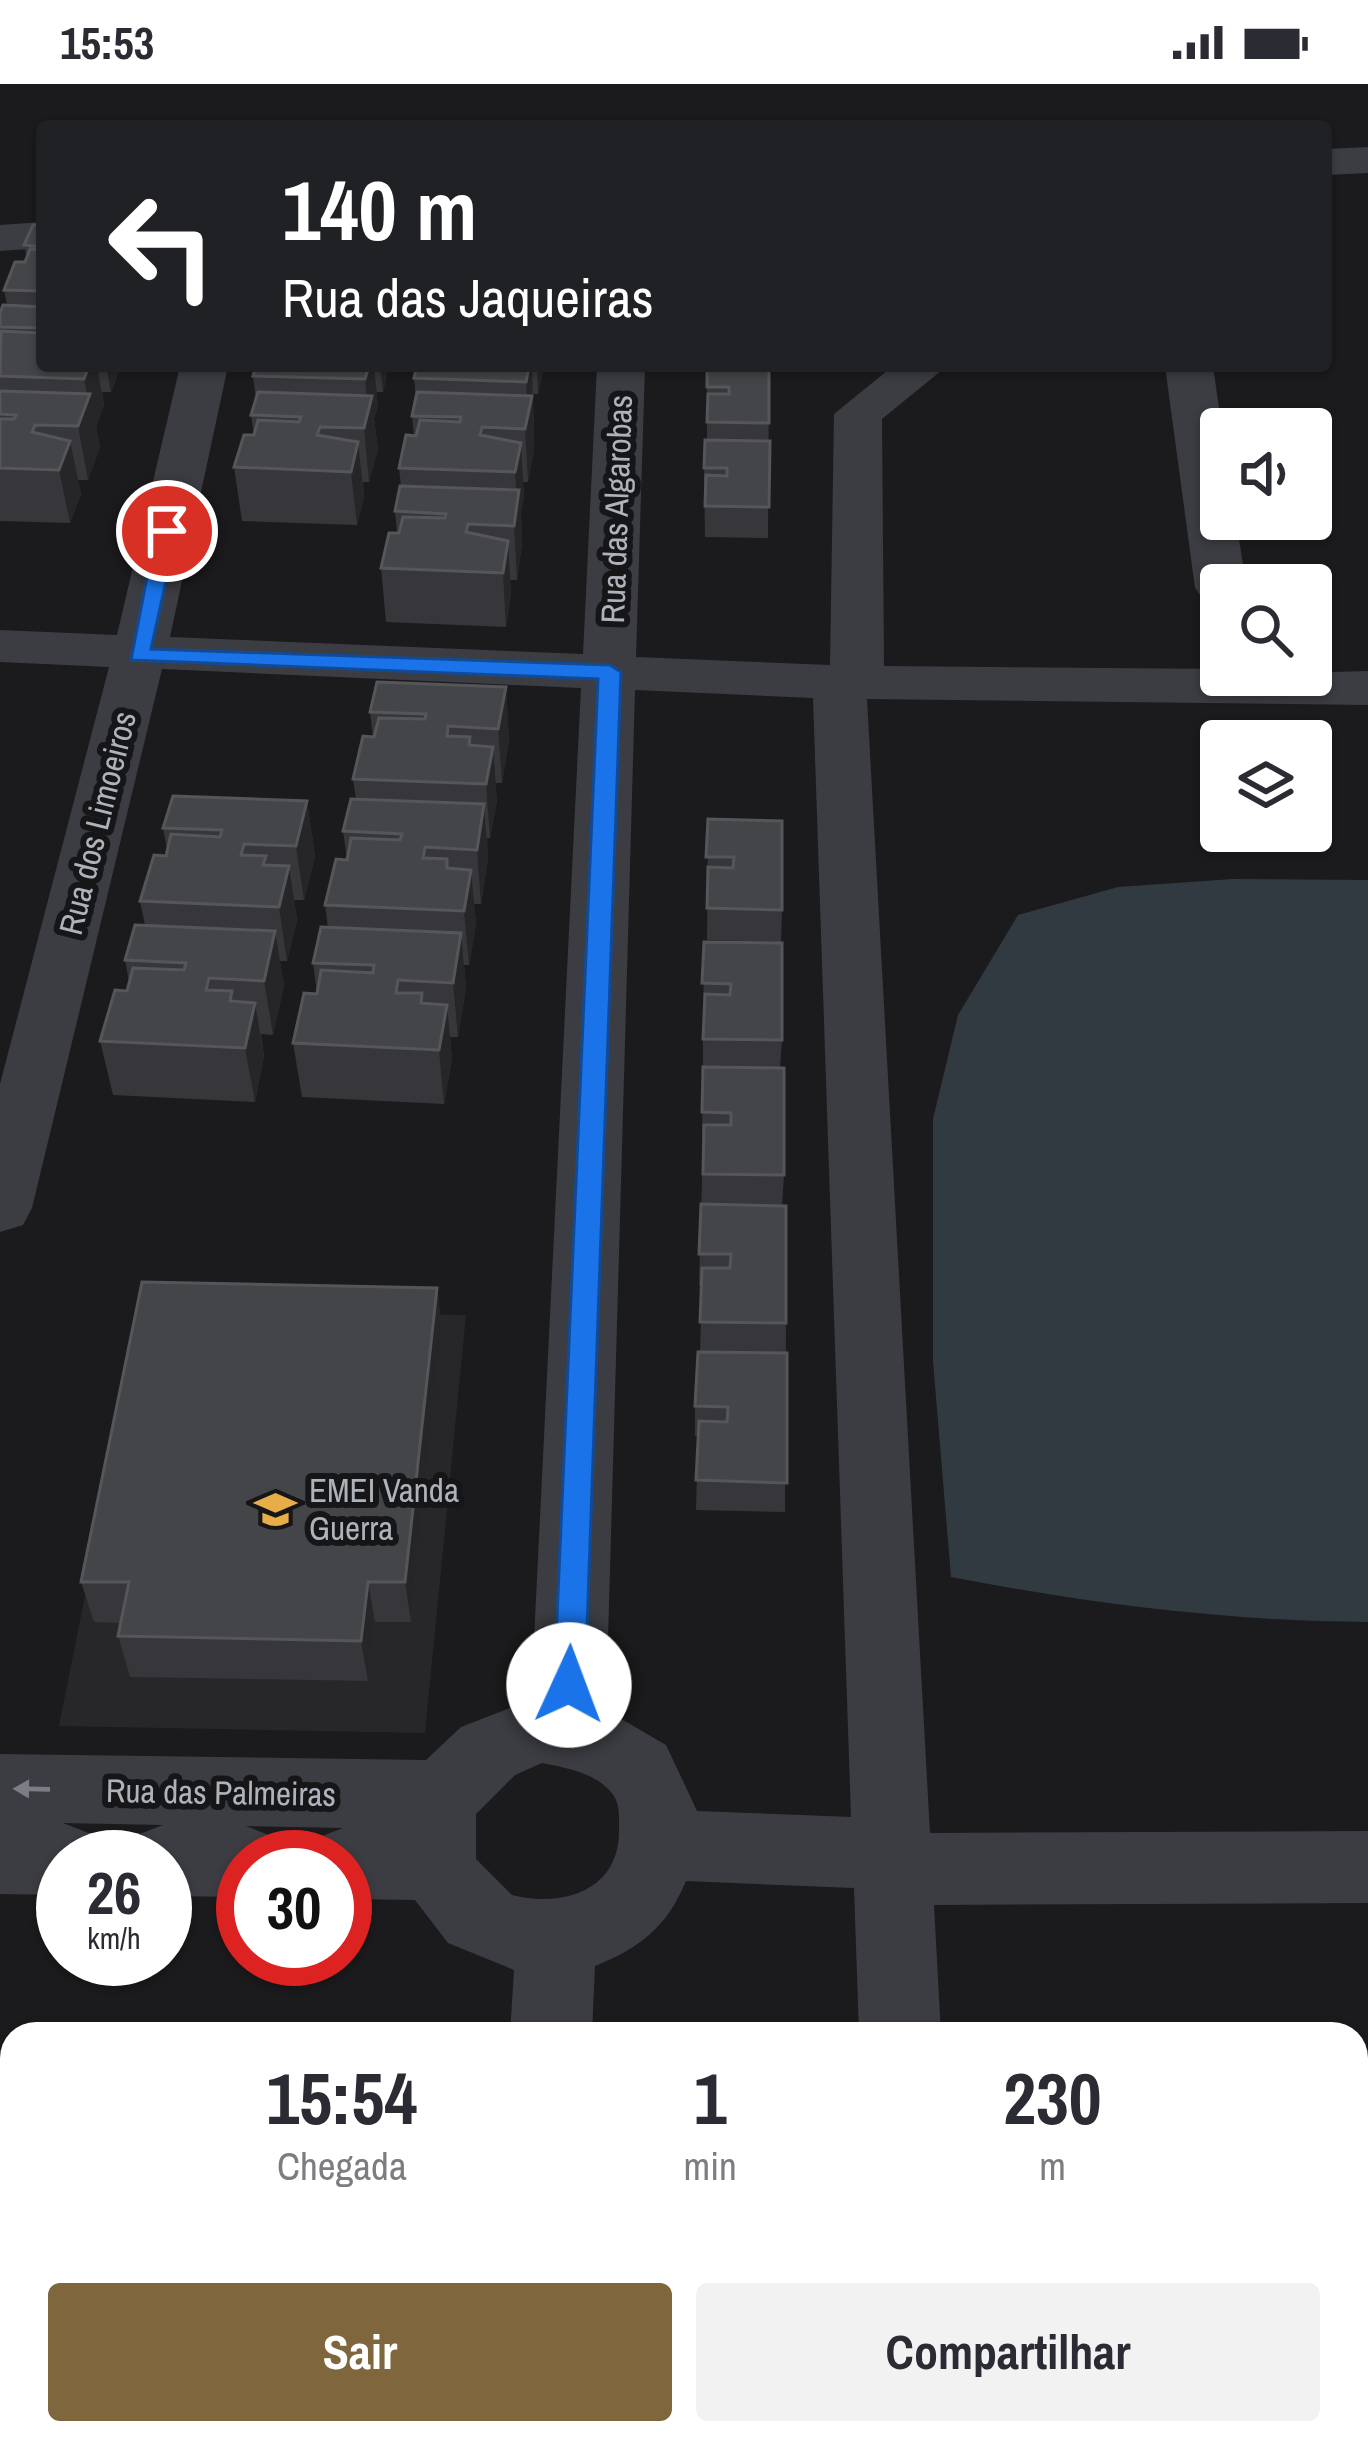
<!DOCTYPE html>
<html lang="pt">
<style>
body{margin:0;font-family:"Archivo Narrow",sans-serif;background:#f2f2f3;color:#2b2b33;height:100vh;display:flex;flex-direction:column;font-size:45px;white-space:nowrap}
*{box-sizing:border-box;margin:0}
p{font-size:39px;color:#7c7c81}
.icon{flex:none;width:66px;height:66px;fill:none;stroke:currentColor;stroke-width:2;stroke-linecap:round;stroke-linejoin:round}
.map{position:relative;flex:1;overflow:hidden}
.panel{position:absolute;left:0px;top:1938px;width:1368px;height:423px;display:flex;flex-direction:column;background:#fff;border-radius:36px 36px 0 0;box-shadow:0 3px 9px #0004}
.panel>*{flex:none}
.hud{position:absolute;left:36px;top:36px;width:1296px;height:252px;border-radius:12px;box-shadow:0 3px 9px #0004;background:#202124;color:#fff;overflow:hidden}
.tools{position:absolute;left:1200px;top:324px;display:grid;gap:24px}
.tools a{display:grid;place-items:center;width:132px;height:132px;border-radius:12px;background:#fff;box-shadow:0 3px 9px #0004;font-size:60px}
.speed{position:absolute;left:36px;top:1746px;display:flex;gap:24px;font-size:60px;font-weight:700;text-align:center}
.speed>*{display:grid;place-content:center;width:156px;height:156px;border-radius:50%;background:#fff;box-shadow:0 3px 9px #0004;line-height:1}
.speed small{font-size:30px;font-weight:400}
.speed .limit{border:18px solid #d22;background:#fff;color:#111}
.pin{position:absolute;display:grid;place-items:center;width:102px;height:102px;color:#fff;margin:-51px;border:6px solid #fff;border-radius:50%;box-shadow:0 3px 12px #0007}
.me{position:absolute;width:132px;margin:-66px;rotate:2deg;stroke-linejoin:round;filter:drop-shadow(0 0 9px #0008)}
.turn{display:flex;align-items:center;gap:42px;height:252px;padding:0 48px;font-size:54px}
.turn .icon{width:156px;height:156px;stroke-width:2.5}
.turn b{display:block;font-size:84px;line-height:102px}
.eta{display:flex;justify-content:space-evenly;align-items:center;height:204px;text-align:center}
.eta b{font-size:72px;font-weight:700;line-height:84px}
.cta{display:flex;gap:24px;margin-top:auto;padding:24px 48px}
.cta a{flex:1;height:138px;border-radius:12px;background:#7f663d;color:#fff;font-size:48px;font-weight:700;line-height:138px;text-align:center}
.cta a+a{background:#f2f2f3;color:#2b2b33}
.status{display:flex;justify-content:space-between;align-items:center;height:84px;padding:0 60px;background:#fff;direction:ltr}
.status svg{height:33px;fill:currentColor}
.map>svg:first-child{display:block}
.built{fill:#27272a}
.water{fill:#313a40}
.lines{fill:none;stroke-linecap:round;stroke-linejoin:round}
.minor{fill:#3c3d42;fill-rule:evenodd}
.wall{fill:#37373b}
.shaded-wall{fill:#262629}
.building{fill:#444548;stroke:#54565a;stroke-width:3}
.oneway{fill:#7b7e85}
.route{fill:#1a73e8;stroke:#114b97;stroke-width:3}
.labels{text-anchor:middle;stroke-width:12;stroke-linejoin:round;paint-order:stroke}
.street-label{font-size:33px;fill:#aeb3bb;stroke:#161618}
.poi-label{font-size:33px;fill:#aeb3bb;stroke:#161618;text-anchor:start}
</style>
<div class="status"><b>15:53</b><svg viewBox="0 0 49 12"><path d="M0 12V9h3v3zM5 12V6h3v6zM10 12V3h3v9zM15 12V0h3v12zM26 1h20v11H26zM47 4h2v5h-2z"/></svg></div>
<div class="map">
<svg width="1368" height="2359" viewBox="0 0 1368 2359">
<rect width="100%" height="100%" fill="#1b1b1d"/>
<!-- built -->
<path class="built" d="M 142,1226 L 466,1231 L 425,1649 L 59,1642 Z"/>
<!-- water -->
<path class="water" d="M 1233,795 L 1368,796 L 1368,1538 C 1225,1537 1091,1520 951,1493 L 933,1277 L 933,1035 L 958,931 L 1018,831 L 1118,803 Z"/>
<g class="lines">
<!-- minor -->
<path class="minor" d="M 1368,63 L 1368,89 L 1326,91 L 1326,65 Z
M 42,138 L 42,164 L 0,167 L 0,141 Z
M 180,282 L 228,282 L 170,553 L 583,570 L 597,282 L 645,282 L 636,573 L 830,581 L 834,330 L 893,282 L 947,282 L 882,335 L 884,582 L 1221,585 L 1221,591 L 1368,587 L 1368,621 L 867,615 L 930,1749 L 1368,1747 L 1368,1819 L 934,1821 L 941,1950 L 859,1950 L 854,1804 L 686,1797 C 667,1843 640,1864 595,1882 L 592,1950 L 510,1950 L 514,1886 L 448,1859 L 415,1816 L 345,1815 L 345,1773 L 308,1773 L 317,1754 L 343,1744 L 246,1742 L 271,1752 L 280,1773 L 243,1773 L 243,1813 L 165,1812 L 165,1773 L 127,1773 L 137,1751 L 163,1741 L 63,1739 L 91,1750 L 101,1773 L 63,1773 L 63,1811 L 0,1810 L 0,1670 L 426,1676 L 461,1643 L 531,1616 L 581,604 L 162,585 L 32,1124 L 23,1141 L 0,1148 L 0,1000 L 109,583 L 0,578 L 0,546 L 117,551 ZM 635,606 L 813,614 L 851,1733 L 697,1727 L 666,1661 L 606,1626 ZM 542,1679 C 567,1684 593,1688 611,1708 C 620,1718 619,1731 619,1744 C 621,1805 565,1824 512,1811 L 476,1775 L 476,1730 L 515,1691 Z
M 1165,282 L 1213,282 L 1222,345 L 1221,435 L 1236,435 L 1246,501 L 1221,501 L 1221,520 L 1203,515 L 1195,504 Z
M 484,2349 L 574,2349 L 573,2359 L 483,2359 Z
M 871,2349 L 961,2349 L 961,2359 L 871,2359 Z"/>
</g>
<!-- wall -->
<path class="wall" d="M 42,141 L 42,282 L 121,282 L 111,308 L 102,308 L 104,321 L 96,342 L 100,363 L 88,396 L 78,396 L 81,410 L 70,439 L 0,437 L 0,229 L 7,221 L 4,206 L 27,173 L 24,161 Z
M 256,282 L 389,282 L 383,308 L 376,308 L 378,322 L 374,334 L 378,365 L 369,398 L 363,398 L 364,412 L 357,441 L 242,437 L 234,383 L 254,351 L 251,331 L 256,316 L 253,292 Z
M 417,282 L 544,282 L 538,310 L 533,310 L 534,366 L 528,398 L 523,398 L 524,412 L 521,429 L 522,460 L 517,496 L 510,496 L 511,511 L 506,543 L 386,538 L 381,484 L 397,449 L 395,427 L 401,402 L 399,384 L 414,352 L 412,332 L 416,315 L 414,294 Z
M 707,282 L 769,282 L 768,454 L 705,453 L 704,384 L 707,356 Z
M 506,603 L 509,657 L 502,699 L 495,699 L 497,717 L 490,754 L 487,754 L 488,775 L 481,820 L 474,820 L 476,840 L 469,881 L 464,881 L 466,904 L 458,953 L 450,953 L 452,975 L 444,1020 L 302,1013 L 293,959 L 317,910 L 313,879 L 328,844 L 325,821 L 347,776 L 343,747 L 356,715 L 353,695 L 373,653 L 370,628 Z
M 307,717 L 315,772 L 304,816 L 294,816 L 297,836 L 287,877 L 280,877 L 284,901 L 273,951 L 261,950 L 264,972 L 255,1018 L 113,1011 L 100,957 L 127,907 L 129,898 L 125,876 L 145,841 L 140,817 L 166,772 L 167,766 L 163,744 Z
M 708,735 L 782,826 L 781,858 L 707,856 Z
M 704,858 L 782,956 L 780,984 L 784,1091 L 782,1122 L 786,1239 L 785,1428 L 696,1426 L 698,1352 L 695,1352 L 695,1322 L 700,1268 L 702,1201 L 699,1201 L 703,1060 L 702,1060 Z
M 437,1204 L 442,1247 L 411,1538 L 375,1538 L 368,1597 L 130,1593 L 118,1552 L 121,1539 L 94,1538 L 81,1498 Z
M 0,2086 L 12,2086 L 12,2349 L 42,2349 L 40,2359 L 0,2359 Z
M 130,2349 L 341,2349 L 339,2359 L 220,2359 L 132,2353 Z"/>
<!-- shaded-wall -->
<path class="shaded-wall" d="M 89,282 L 97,282 L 104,321 L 96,342 L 100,363 L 88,396 L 78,342 L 88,316 L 84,295 Z
M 106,282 L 121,282 L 111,308 Z
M 369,282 L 374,282 L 378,322 L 374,334 L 378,365 L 369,398 L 364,344 L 368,327 L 365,295 Z
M 380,282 L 389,282 L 383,308 Z
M 529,282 L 532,282 L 534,366 L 528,398 L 525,345 L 528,332 L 526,298 Z
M 537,282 L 544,282 L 538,310 Z
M 70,357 L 81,410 L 70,439 L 59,386 Z
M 358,358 L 364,412 L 357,441 L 351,388 Z
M 521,359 L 524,412 L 521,429 L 522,460 L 517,496 L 514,442 L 517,421 L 515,388 Z
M 508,457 L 511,511 L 506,543 L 503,489 Z
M 506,603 L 509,657 L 502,699 L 498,645 Z
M 493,663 L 497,717 L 490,754 L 486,700 Z
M 307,717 L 315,772 L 304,816 L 296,762 Z
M 484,720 L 488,775 L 481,820 L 477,766 Z
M 289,782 L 297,836 L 287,877 L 279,823 Z
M 471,786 L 476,840 L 469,881 L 464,827 Z
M 275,847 L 284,901 L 273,951 L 264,897 Z
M 461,849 L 466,904 L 458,953 L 453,899 Z
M 255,919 L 264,972 L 255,1018 L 245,964 Z
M 447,921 L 452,975 L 444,1020 L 439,966 Z
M 437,1204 L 442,1247 L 411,1538 L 405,1498 Z
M 368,1498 L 375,1538 L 368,1597 L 361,1557 Z
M 5,2217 L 12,2229 L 12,2259 L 0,2239 Z
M 23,2349 L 42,2349 L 40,2359 L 29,2359 Z
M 332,2349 L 341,2349 L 339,2359 L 336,2359 Z"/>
<!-- building -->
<path class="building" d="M 33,141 L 42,141 L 42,163 L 24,161 Z
M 30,165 L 42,166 L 42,207 L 4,206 L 15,178 L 25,178 Z
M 3,221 L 42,223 L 42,282 L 89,282 L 84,295 L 0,292 L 1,247 L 40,249 L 41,244 L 0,243 L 0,229 Z
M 256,282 L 369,282 L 365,295 L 253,292 Z
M 417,282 L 529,282 L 526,298 L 414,294 Z
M 707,282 L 769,282 L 769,339 L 707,338 L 708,310 L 729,310 L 729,303 L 707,303 Z
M 0,307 L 90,310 L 78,342 L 35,341 L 32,348 L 70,357 L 59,386 L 0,384 L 0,335 L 14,335 L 16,331 L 0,330 Z
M 258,308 L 372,312 L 364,344 L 320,343 L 317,351 L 358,358 L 351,388 L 234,383 L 244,351 L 254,351 L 258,336 L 299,338 L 301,333 L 251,331 Z
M 417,308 L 532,312 L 525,345 L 482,343 L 480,351 L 521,359 L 515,388 L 399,384 L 406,351 L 416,352 L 420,336 L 460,338 L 461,333 L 412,332 Z
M 705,356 L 770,357 L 769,423 L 705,422 L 706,391 L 727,392 L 727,384 L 704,384 Z
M 400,402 L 519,406 L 514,442 L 468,440 L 466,448 L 508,457 L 503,489 L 381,484 L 389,449 L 399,449 L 403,433 L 445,434 L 446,430 L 395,427 Z
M 377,598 L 506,603 L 498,645 L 448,642 L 447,652 L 470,653 L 469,661 L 493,663 L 486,700 L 353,695 L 363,652 L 374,653 L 379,634 L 425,635 L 426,630 L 370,628 Z
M 173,712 L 307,717 L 296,762 L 244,760 L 241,771 L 266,772 L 263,781 L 289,782 L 279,823 L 140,817 L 154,771 L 166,772 L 171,750 L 220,753 L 222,746 L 163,744 Z
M 351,715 L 484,720 L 477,766 L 425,763 L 423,774 L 447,775 L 447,784 L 471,786 L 464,827 L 325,821 L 336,775 L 347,776 L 351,754 L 400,756 L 402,750 L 343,747 Z
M 708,735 L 782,737 L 782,826 L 707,824 L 708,783 L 733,784 L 734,773 L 706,773 Z
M 135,841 L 275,847 L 264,897 L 209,894 L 206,906 L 232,907 L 230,917 L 255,919 L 245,964 L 100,957 L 115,906 L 127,907 L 133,884 L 184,886 L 186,879 L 125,876 Z
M 321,843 L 461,849 L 453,899 L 398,896 L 396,909 L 422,909 L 421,919 L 447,921 L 439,966 L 293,959 L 304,909 L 317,910 L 321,886 L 373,889 L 374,881 L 313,879 Z
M 704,858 L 782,859 L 782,956 L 703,955 L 705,910 L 730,911 L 731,900 L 702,899 Z
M 703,983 L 784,984 L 784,1091 L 703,1090 L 704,1041 L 731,1041 L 731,1029 L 702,1028 Z
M 701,1120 L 786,1122 L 786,1239 L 700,1238 L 702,1184 L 730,1184 L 731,1170 L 699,1170 Z
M 142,1198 L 437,1204 L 405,1498 L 368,1498 L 361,1557 L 118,1552 L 129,1498 L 81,1498 Z
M 698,1268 L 787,1269 L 787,1399 L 696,1396 L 699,1337 L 727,1338 L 728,1323 L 695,1322 Z
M 0,2086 L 12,2086 L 12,2192 L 0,2192 Z
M 0,2216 L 5,2217 L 0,2237 Z
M 0,2238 L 12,2239 L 12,2337 L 0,2337 Z
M 676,2351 L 794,2353 L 794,2359 L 675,2359 Z"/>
<!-- one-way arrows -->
<defs><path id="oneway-solid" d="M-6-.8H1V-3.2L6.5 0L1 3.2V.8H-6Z" transform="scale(3)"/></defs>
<use class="oneway" href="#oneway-solid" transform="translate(32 1705) rotate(-179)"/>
<!-- route -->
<path class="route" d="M 167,441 L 177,447 L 151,565 L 610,581 L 621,588 L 585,1601 L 580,1610 L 558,1610 L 554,1601 L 598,595 L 131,576 L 156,447 Z"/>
<!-- icons -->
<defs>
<symbol id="school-bare" viewBox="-9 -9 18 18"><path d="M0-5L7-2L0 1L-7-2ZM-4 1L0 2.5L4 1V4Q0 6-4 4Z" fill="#e6ad49" stroke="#161618" stroke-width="2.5" paint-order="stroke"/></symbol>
</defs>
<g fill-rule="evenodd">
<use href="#school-bare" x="246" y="1396" width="59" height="59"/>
</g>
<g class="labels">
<!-- street labels -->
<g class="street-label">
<text transform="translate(616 425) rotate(-88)" y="12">Rua das Algarobas</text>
<text transform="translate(97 739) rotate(-76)" y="12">Rua dos Limoeiros</text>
<text transform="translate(221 1708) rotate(1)" y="12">Rua das Palmeiras</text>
</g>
<!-- poi labels -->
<g class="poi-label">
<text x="309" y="1418">EMEI Vanda<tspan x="309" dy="38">Guerra</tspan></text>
</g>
</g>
</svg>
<div class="tools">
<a><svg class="icon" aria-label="sound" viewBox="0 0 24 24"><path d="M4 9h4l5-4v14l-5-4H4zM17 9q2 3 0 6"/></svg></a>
<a><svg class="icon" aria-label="search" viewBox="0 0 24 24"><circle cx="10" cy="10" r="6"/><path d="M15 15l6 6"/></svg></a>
<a><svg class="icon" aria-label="layers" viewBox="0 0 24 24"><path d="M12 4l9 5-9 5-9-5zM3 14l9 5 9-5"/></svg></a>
</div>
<div class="speed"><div>26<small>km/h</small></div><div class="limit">30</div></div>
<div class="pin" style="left:167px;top:447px;background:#d93025"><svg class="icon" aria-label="arrive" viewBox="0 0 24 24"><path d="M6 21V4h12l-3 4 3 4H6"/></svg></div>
<svg class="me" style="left:569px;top:1601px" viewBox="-20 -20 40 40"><circle r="19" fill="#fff"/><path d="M0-13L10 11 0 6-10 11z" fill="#1a73e8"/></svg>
<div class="hud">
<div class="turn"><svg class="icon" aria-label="left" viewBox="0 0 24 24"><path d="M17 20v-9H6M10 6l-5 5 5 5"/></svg><div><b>140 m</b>Rua das Jaqueiras</div></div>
</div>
<section class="panel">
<div class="eta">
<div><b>15:54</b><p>Chegada</p></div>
<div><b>1</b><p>min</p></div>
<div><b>230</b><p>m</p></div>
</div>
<div class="cta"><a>Sair</a><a>Compartilhar</a></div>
</section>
</div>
